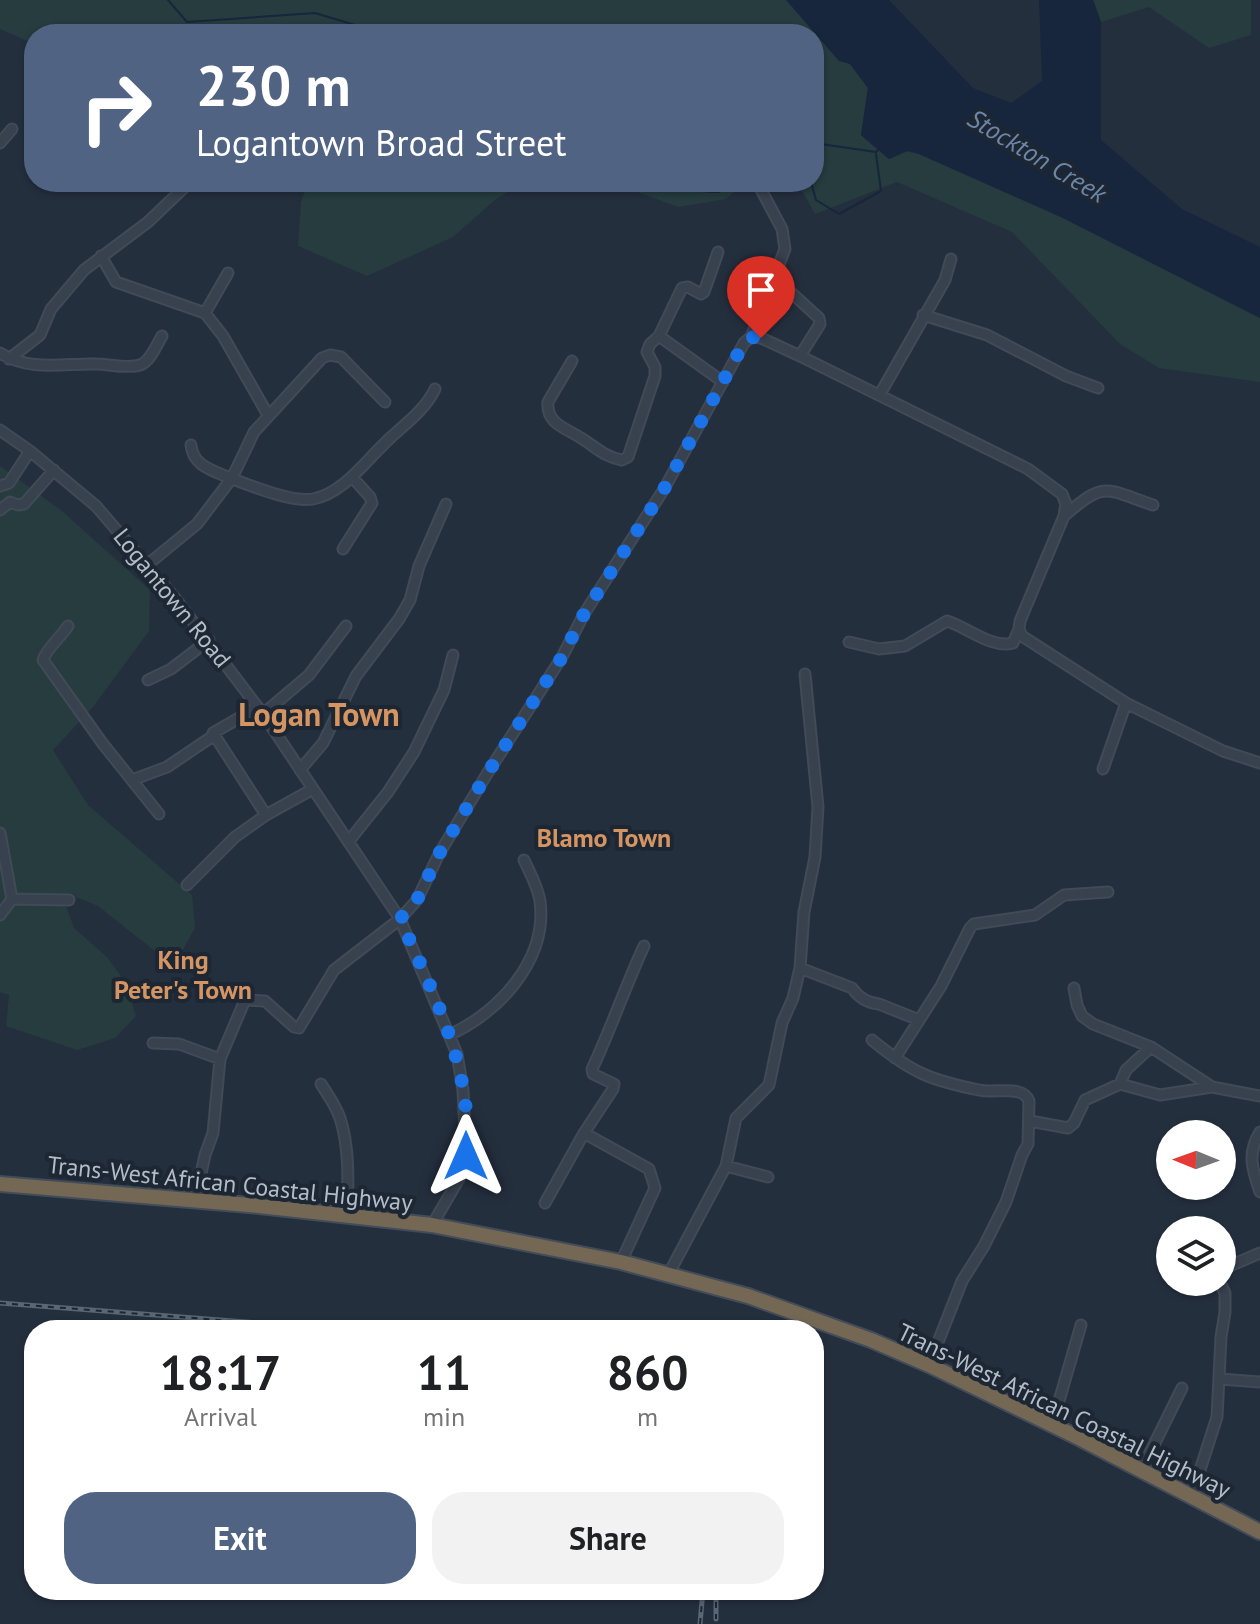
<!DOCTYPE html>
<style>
body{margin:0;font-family:"PT Sans",sans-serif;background:#f2f2f2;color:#202124;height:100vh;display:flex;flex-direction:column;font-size:30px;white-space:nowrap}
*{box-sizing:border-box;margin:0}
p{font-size:26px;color:#757577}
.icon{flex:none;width:44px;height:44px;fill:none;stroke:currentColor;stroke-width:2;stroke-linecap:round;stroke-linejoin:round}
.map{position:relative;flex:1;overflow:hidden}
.sheet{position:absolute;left:24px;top:1320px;width:800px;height:280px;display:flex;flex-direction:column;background:#fff;border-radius:32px;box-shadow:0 2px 6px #0004}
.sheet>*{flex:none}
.banner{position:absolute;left:24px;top:24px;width:800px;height:168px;border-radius:32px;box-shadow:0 2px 6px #0004;background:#506383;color:#fff;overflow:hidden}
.needle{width:52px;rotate:271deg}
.tools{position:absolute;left:1156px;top:1120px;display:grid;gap:16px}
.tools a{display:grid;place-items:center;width:80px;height:80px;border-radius:50%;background:#fff;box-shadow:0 2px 6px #0004;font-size:40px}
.pin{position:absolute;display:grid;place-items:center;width:68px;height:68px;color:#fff;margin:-82px -34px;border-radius:50% 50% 50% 0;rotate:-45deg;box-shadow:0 0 8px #0007}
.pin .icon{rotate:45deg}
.me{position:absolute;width:88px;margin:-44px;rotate:0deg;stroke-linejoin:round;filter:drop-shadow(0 0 6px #0008)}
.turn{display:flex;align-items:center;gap:28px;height:168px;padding:0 40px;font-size:36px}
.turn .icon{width:104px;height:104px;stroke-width:2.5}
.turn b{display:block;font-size:56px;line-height:68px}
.eta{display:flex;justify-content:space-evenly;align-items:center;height:136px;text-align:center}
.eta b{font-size:48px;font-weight:800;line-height:56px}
.cta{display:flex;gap:16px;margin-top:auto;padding:16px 40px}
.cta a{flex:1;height:92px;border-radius:32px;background:#506383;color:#fff;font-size:32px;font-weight:800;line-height:92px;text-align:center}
.cta a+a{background:#f2f2f2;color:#202124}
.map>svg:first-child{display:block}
.green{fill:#263c3f}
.water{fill:#17263c}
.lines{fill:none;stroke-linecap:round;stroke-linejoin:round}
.stream{stroke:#17263c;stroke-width:2}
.minor-casing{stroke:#414a57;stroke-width:13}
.highway-casing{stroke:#434c59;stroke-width:18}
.minor{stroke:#38414e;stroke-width:9}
.highway{stroke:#746855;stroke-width:14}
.rail-casing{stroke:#5a6575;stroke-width:5}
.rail{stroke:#1d2633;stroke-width:2;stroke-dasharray:6;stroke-linecap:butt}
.route{stroke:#1a73e8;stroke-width:14;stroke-dasharray:0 25.2}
.labels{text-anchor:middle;stroke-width:8;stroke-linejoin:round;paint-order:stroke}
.street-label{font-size:24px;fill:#b4bcc9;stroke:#1d2633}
.water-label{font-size:26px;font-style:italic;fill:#6d86a8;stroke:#1d2633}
.neighbourhood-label{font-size:26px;font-weight:bold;fill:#d59563;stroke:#1d2633}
.district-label{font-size:32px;font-weight:bold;fill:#d59563;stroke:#1d2633}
</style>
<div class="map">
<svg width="1260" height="1624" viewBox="0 0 1260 1624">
<rect width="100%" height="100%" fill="#242f3e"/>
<!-- green -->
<path class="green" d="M 0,0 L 786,0 L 850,64 L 868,88 L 861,135 L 889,159 L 908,151 L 919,154 L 1063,218 L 1260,318 L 1260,382 L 1159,368 L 1120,344 L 1012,232 L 897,182 L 815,214 L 797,182 L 814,182 L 814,34 L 34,34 L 34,44 L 0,29 Z
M 1093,0 L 1251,0 L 1251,35 L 1209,48 L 1149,7 L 1101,22 Z
M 308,182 L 525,182 L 496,199 L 453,237 L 367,276 L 298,246 L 301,202 Z
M 627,182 L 746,182 L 726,199 L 678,207 L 629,189 Z
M 0,466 L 62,511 L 150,590 L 149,631 L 93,707 L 53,750 L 88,805 L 192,895 L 195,928 L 180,955 L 156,952 L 98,906 L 76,897 L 65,903 L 74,928 L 107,957 L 126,983 L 136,1016 L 115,1038 L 77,1050 L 6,1026 L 9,995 L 0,992 Z"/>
<!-- water -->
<path class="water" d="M 786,0 L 889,0 L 973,88 L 1011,103 L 1042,81 L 1039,0 L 1093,0 L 1101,22 L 1101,140 L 1182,209 L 1260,247 L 1260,318 L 1063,218 L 919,154 L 907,151 L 889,159 L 861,135 L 868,88 L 850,64 L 839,61 Z"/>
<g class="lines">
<!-- stream -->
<path class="stream" d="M 168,0 L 187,22 L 315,13 L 385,34
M 355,27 L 358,34
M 814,143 L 876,152 L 879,149
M 651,182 L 660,189 L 719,192 L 727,182
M 811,182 L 816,200 L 839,214 L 881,191 L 876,154"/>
<defs>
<path id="minor" d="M 0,143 L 12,129
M 718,252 L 704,292 L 701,294 L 688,287 L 682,288 L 659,336 L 723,382
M 101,256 L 116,282 L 205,313
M 228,273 L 205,313 L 223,336 L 268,415
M 772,288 L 777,285 L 784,286 L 819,318 L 820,324 L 800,356
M 923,315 L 987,335 L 1066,376 L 1098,388
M 751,337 L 785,249 L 782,229 L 758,184
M 0,353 C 31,372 63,363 97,364 C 109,364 128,369 140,365 C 150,362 157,344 162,336
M 9,359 L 40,335 L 51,309 L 84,270 L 148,222 L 190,182
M 572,361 L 548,402 C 546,424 566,428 581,438 C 596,447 604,457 622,460 L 628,457 L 655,376 L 655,367 L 647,352 L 650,344 L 659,336
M 880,394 L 945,280 L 951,259
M 0,430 L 30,451 L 96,506 L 175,598 L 263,714 L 400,919 L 457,1054 L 463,1090 L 466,1156 L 459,1179 L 432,1225
M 191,445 C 193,466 212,470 230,478 C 249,485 293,503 313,499 C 343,493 364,463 385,443 C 402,426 424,412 435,389
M 0,486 L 9,483 L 30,451
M 0,510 L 10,502 L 18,505 L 24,504 L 54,470
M 1064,516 C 1105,481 1103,488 1153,505
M 343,549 L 372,503 L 370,497 L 352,477
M 147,565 L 197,524 L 232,478 L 254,432 L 322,358 L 330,355 L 341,357 L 385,402
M 68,626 C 61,637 46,649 43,660 L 103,744 L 159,814
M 849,642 L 879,649 L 905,646 L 947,621 C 967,627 992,649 1013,643 L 1019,629
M 148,680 L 171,669 L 209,640
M 258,707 L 213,733 L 266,815
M 263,714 L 309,675 L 346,626
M 1103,769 L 1126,703
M 300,770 L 323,743 L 356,676 L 399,619 L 410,600 L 419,566 L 446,504
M 132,780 L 167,767 L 213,736
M 0,833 L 12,899 L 0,915
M 349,841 L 388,792 L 414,752 L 444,690 L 453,655
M 187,885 L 235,837 L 266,815 L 313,789
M 12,899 L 69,900
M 800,968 L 852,988 C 859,998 868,1003 879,1004 L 919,1020
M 1074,988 L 1077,1005 L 1082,1016 L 1093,1024 L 1151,1047 L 1212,1087 L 1260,1096
M 449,1035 C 499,1013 548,959 540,901 C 538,887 530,873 524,860
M 872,1040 C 911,1072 929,1080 979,1090 C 994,1094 1023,1084 1029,1101 L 1028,1144 L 1022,1155 L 1006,1202 L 984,1246 L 962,1281 L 929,1365
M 153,1043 L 179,1044 L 220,1059
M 895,1058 L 941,986 L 970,928 L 974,924 L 1035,915 L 1064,895 L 1108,892
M 321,1084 C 328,1095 336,1106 340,1118 C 350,1149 348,1184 347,1215
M 1120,1084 L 1160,1095 L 1212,1087
M 1030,1121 L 1068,1128 L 1074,1123 L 1085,1100 L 1120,1084 L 1126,1070 L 1151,1047
M 1260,1132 C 1247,1153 1252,1169 1260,1192
M 584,1133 L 649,1169 L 655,1188 L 621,1262
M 726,1166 L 768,1177
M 195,1201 L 205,1155 L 213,1133 L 220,1059 L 245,1000 L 265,1001 L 294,1027 L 299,1028 L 334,970 L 400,919 L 417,900 L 439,854 L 487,774 L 562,657 L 584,614 L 664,489 L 744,343 L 751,337 L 761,338 L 800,356 L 1028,469 L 1062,494 L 1066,504 L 1064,516 L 1020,621 L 1019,629 L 1022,636 L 1126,703 L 1223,751 L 1260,763
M 545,1203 L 584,1133 L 613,1089 L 614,1084 L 593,1074 L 592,1069 C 611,1029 625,987 644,946
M 1225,1268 L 1260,1253
M 668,1275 L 726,1166 L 736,1118 L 769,1085 L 782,1023 L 793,998 L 800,968 L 804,912 L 815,857 L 818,807 L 805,674
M 1220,1379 L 1260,1382
M 1052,1425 L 1081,1325
M 1141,1471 L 1182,1388
M 1191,1498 L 1217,1417 L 1221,1337 L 1225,1312 L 1225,1293 L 1221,1285 L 1215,1282"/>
<path id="highway" d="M 0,1184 L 249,1205 L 432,1225 L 621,1262 L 748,1296 L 871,1340 L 929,1365 L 1079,1438 L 1260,1532"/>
</defs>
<!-- minor casing -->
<use href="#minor" class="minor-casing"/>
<!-- highway casing -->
<use href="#highway" class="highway-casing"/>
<!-- minor -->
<use href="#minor" class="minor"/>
<!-- highway -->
<use href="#highway" class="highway"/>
<defs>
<path id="rail" d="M 0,1303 L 348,1330
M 716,1590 L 716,1619
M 700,1624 L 703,1590"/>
</defs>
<!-- rail casing -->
<use href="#rail" class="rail-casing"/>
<!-- rail -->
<use href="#rail" class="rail"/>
</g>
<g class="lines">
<!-- route -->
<path class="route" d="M 466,1156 C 474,1070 434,995 400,919 L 417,900 L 439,854 L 487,774 L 562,657 L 584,614 L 664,489 L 744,343 L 751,337 L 761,338"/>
</g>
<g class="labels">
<!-- street labels -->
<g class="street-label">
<text transform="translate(172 598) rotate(51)" y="8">Logantown Road</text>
<text transform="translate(230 1184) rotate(6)" y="8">Trans-West African Coastal Highway</text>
<text transform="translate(1064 1411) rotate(26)" y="8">Trans-West African Coastal Highway</text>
</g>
<!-- water labels -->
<g class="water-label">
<text transform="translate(1037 156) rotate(31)" y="9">Stockton Creek</text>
</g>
<!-- neighbourhood labels -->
<g class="neighbourhood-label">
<text x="604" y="847">Blamo Town</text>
<text x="183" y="969">King<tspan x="183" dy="30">Peter's Town</tspan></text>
</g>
<!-- district labels -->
<g class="district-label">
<text x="319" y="726">Logan Town</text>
</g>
</g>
</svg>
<div class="tools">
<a><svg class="needle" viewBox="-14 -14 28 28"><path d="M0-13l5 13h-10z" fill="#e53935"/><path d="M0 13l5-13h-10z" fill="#757577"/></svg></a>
<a><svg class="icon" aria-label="layers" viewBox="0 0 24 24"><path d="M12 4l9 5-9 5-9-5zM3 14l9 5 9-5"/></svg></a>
</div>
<div class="pin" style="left:761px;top:338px;background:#d93025"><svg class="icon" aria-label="arrive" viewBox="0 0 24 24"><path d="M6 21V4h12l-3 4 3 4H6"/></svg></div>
<svg class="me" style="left:466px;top:1156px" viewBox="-20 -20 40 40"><path d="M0-17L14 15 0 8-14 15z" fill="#1a73e8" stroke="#fff" stroke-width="4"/></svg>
<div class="banner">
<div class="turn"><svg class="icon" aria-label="right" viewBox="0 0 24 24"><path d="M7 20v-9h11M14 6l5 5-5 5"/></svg><div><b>230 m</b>Logantown Broad Street</div></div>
</div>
<section class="sheet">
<div class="eta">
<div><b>18:17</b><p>Arrival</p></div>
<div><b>11</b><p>min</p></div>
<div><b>860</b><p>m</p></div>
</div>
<div class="cta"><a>Exit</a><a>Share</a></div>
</section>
</div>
